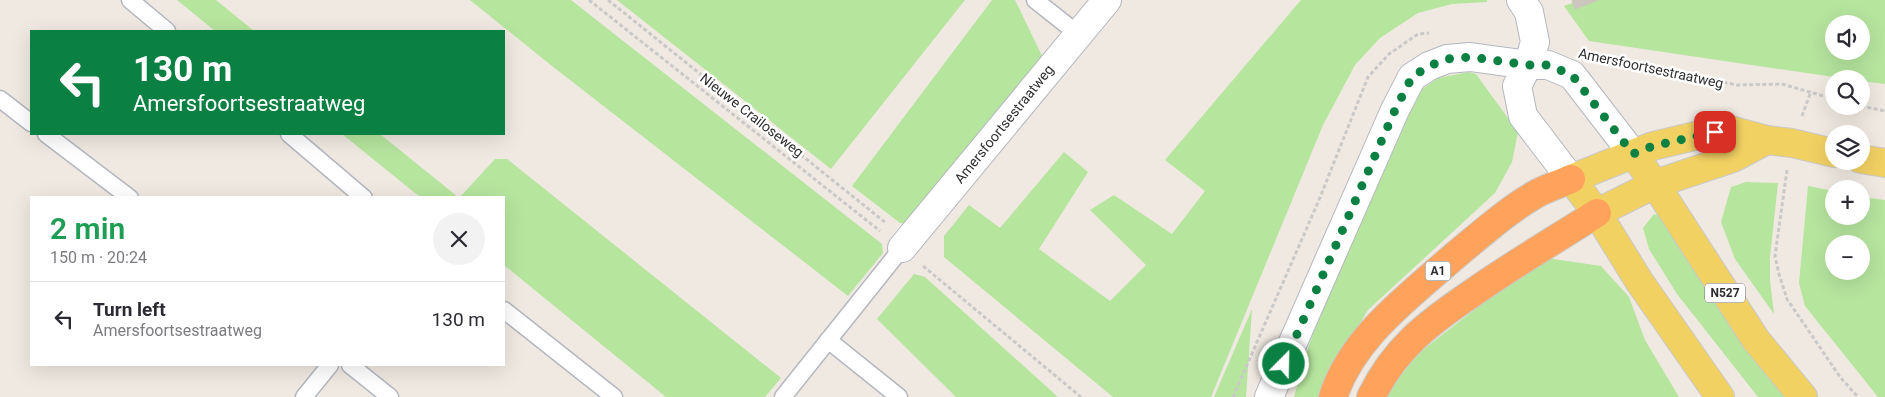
<!DOCTYPE html>
<meta charset="utf-8">
<style>
body{margin:0;font-family:Roboto,sans-serif;background:#f2f2f3;color:#2b2b33;height:100vh;display:flex;flex-direction:column;font-size:19px;white-space:nowrap}
*{box-sizing:border-box;margin:0}
p{font-size:16px;color:#7c7c81}
.icon{flex:none;width:28px;height:28px;fill:none;stroke:currentColor;stroke-width:2;stroke-linecap:round;stroke-linejoin:round}
.map{position:relative;flex:1;overflow:hidden}
.sheet{position:absolute;left:30px;top:196px;width:475px;height:170px;display:flex;flex-direction:column;background:#fff;border-radius:0px;box-shadow:0 5px 20px #0002}
.sheet>*{flex:none}
.hud{position:absolute;left:30px;top:30px;width:475px;height:105px;border-radius:0px;box-shadow:0 5px 20px #0002;background:#0b8043;color:#fff;overflow:hidden}
.fabs{position:absolute;left:1825px;top:15px;display:grid;gap:10px}
.fabs a{display:grid;place-items:center;width:45px;height:45px;border-radius:50%;background:#fff;box-shadow:0 5px 20px #0002;font-size:25px}
.pin{position:absolute;display:grid;place-items:center;width:42px;height:42px;color:#fff;margin:-21px;border-radius:10px;box-shadow:0 2px 8px #0006}
.me{position:absolute;width:55px;margin:-28px;rotate:23deg;stroke-linejoin:round;filter:drop-shadow(0 0 4px #0008)}
.turn{display:flex;align-items:center;gap:18px;height:105px;padding:0 20px;font-size:22px}
.turn .icon{width:65px;height:65px;stroke-width:2.5}
.turn b{display:block;font-size:35px;line-height:42px}
.round{display:grid;place-items:center;flex:none;width:52px;height:52px;border-radius:26px;background:#f2f2f3}
.summary{display:flex;align-items:center;justify-content:space-between;height:85px;padding:0 20px}
h1{font-size:30px;font-weight:600;line-height:38px;color:#1e9e55}
ul{padding:0;list-style:none}
li{display:flex;align-items:center;gap:15px;height:75px;padding:0 20px;border-top:1px solid #e1e1e2}
li div{flex:1}
li b{display:block;font-size:19px}
li em{font-style:normal}
.map>svg:first-child{display:block}
.green{fill:#b6e59e;fill-rule:evenodd}
.building{fill:#cbc7bf;stroke:#cbc5ba}
.lines{fill:none;stroke-linecap:round;stroke-linejoin:round}
.service-casing{stroke:#b4b7c1;stroke-width:19}
.minor-casing{stroke:#b4b7c1;stroke-width:30}
.primary-casing{stroke:#c9c9c9;stroke-width:30}
.motorway-casing{stroke:#c9c9c9;stroke-width:30}
.path{stroke:#c9c9c9;stroke-width:3;stroke-dasharray:4 2.5;stroke-linecap:butt}
.service{stroke:#fff;stroke-width:16}
.minor{stroke:#fff;stroke-width:28}
.primary{stroke:#f2d163;stroke-width:28}
.motorway{stroke:#ffa35c;stroke-width:28}
.route{stroke:#0b8043;stroke-width:9;stroke-dasharray:0 16.2}
.labels{text-anchor:middle;stroke-width:5;stroke-linejoin:round;paint-order:stroke}
.shield{fill:#fff;stroke:#6d6d6d;stroke-width:1}
.shield-label{font-size:12px;font-weight:bold;fill:#2e2e2e}
.street-label{font-size:14px;fill:#2e2e2e;stroke:#fff}
</style>
<div class="map">
<svg width="1885" height="397" viewBox="0 0 1885 397">
<rect width="100%" height="100%" fill="#efe9e1"/>
<!-- green -->
<path class="green" d="M 177,0 L 216,0 L 254,31 L 215,31 Z
M 470,0 L 571,0 L 882,244 L 883,253 L 848,296 L 552,66 Z
M 617,0 L 965,0 L 831,169 Z
M 992,0 L 1015,0 L 1045,62 L 907,224 L 900,223 L 852,186 Z
M 1301,0 L 1487,0 L 1487,2 L 1452,4 L 1418,13 L 1380,38 L 1355,65 L 1323,125 L 1211,397 L 1113,397 L 944,257 L 944,236 L 969,205 L 1000,228 L 1064,152 L 1088,172 L 1039,249 L 1110,301 L 1146,265 L 1090,210 L 1114,195 L 1172,234 L 1205,191 L 1165,160 Z
M 1581,0 L 1885,0 L 1885,84 L 1861,81 L 1861,79 L 1847,79 L 1589,41 L 1564,6 ZM 1834,24 L 1861,24 L 1861,51 L 1834,51 Z
M 1469,72 L 1476,74 L 1518,132 L 1512,162 L 1495,193 L 1368,310 L 1329,373 L 1323,397 L 1294,397 L 1320,307 L 1418,92 L 1438,78 Z
M 342,134 L 380,134 L 458,197 L 420,197 Z
M 495,159 L 507,159 L 781,378 L 765,397 L 666,397 L 504,265 L 504,198 L 460,197 Z
M 1746,182 L 1778,183 L 1770,257 L 1770,280 L 1774,314 L 1735,259 L 1721,222 L 1731,187 Z
M 1808,186 L 1834,191 L 1834,216 L 1861,216 L 1861,197 L 1885,200 L 1885,397 L 1878,397 L 1805,306 L 1799,283 ZM 1834,244 L 1861,244 L 1861,271 L 1834,271 Z
M 1654,214 L 1670,219 L 1798,397 L 1758,397 L 1677,294 L 1649,249 L 1643,228 Z
M 1547,258 L 1601,266 L 1629,297 L 1645,340 L 1679,397 L 1386,397 L 1388,391 L 1420,352 L 1487,300 Z
M 914,274 L 925,277 L 1058,397 L 956,397 L 877,319 Z
M 1252,309 L 1246,397 L 1214,397 Z"/>
<!-- building -->
<path class="building" d="M 1572,0 L 1598,0 L 1575,9 Z"/>
<g class="lines">
<defs>
<path id="service" d="M 130,0 L 167,31
M 1035,0 L 1078,34
M 0,99 L 31,123
M 46,134 L 130,198
M 289,134 L 364,198
M 504,310 L 614,397
M 828,340 L 899,397
M 350,365 L 390,397
M 304,397 L 330,365
M 783,397 L 902,248"/>
<path id="minor" d="M 1521,0 L 1529,12 L 1535,42 L 1528,65 L 1517,86 L 1523,116 L 1571,179
M 902,248 L 1107,0
M 1269,397 L 1395,110 L 1412,77 L 1429,66 L 1447,59 L 1470,57 L 1528,65 L 1548,65 L 1572,75 L 1633,154"/>
<path id="primary" d="M 1633,154 L 1655,184 L 1756,340 L 1803,397
M 1861,159 L 1885,163
M 1597,213 L 1655,184 L 1733,158 L 1767,140
M 1720,397 L 1639,281 L 1597,213 L 1571,179 L 1653,146 L 1699,135 L 1730,130 L 1767,140 L 1792,143 L 1834,153"/>
<path id="motorway" d="M 1333,397 C 1352,338 1407,298 1451,259 C 1479,236 1505,212 1536,194 C 1547,188 1560,184 1571,179
M 1371,397 C 1395,348 1427,324 1471,294 C 1512,265 1555,240 1597,213"/>
</defs>
<!-- service casing -->
<use href="#service" class="service-casing"/>
<!-- minor casing -->
<use href="#minor" class="minor-casing"/>
<!-- primary casing -->
<use href="#primary" class="primary-casing"/>
<!-- motorway casing -->
<use href="#motorway" class="motorway-casing"/>
<!-- path -->
<path class="path" d="M 589,0 L 880,231
M 608,0 L 886,223
M 1596,57 L 1737,85 L 1782,84 L 1834,99
M 1861,106 L 1885,111
M 1802,116 L 1811,91
M 1787,170 L 1775,256 L 1779,274 L 1787,299 L 1840,377 L 1858,397
M 923,266 L 1081,397
M 1233,397 L 1319,200 L 1368,77 L 1389,54 L 1418,34 L 1429,33"/>
<!-- service -->
<use href="#service" class="service"/>
<!-- minor -->
<use href="#minor" class="minor"/>
<!-- primary -->
<use href="#primary" class="primary"/>
<!-- motorway -->
<use href="#motorway" class="motorway"/>
</g>
<g class="lines">
<!-- route -->
<path class="route" d="M 1284,364 L 1395,110 L 1412,77 L 1429,66 L 1447,59 L 1470,57 L 1528,65 L 1548,65 L 1572,75 L 1633,154 L 1653,146 L 1715,132"/>
</g>
<g class="labels">
<!-- shield labels -->
<g class="shield">
<rect x="1425.5" y="261.5" width="25" height="19" rx="4"/>
<rect x="1705" y="283.5" width="40" height="19" rx="4"/>
</g>
<g class="shield-label">
<text x="1438" y="275">A1</text>
<text x="1725" y="297">N527</text>
</g>
<!-- street labels -->
<g class="street-label">
<text transform="translate(1651 68) rotate(12)" y="5">Amersfoortsestraatweg</text>
<text transform="translate(752 115) rotate(38)" y="5">Nieuwe Crailoseweg</text>
<text transform="translate(1004 124) rotate(-51)" y="5">Amersfoortsestraatweg</text>
</g>
</g>
</svg>
<div class="fabs">
<a><svg class="icon" aria-label="sound" viewBox="0 0 24 24"><path d="M4 9h4l5-4v14l-5-4H4zM17 9q2 3 0 6"/></svg></a>
<a><svg class="icon" aria-label="search" viewBox="0 0 24 24"><circle cx="10" cy="10" r="6"/><path d="M15 15l6 6"/></svg></a>
<a><svg class="icon" aria-label="layers" viewBox="0 0 24 24"><path d="M12 4l9 5-9 5-9-5zM3 14l9 5 9-5"/></svg></a>
<a>+</a>
<a>−</a>
</div>
<div class="pin" style="left:1715px;top:132px;background:#d93025"><svg class="icon" aria-label="arrive" viewBox="0 0 24 24"><path d="M6 21V4h12l-3 4 3 4H6"/></svg></div>
<svg class="me" style="left:1284px;top:364px" viewBox="-20 -20 40 40"><circle r="17" fill="#0b8043" stroke="#fff" stroke-width="3"/><path d="M0-11L8 9 0 5-8 9z" fill="#fff"/></svg>
<div class="hud">
<div class="turn"><svg class="icon" aria-label="left" viewBox="0 0 24 24"><path d="M17 20v-9H6M10 6l-5 5 5 5"/></svg><div><b>130 m</b>Amersfoortsestraatweg</div></div>
</div>
<section class="sheet">
<div class="summary"><div><h1>2 min</h1><p>150 m · 20:24</p></div><a class="round"><svg class="icon" aria-label="close" viewBox="0 0 24 24"><path d="M6 6l12 12M18 6L6 18"/></svg></a></div>
<ul>
<li><svg class="icon" aria-label="left" viewBox="0 0 24 24"><path d="M17 20v-9H6M10 6l-5 5 5 5"/></svg><div><b>Turn left</b><p>Amersfoortsestraatweg</p></div><em>130 m</em></li>
</ul>
</section>
</div>
